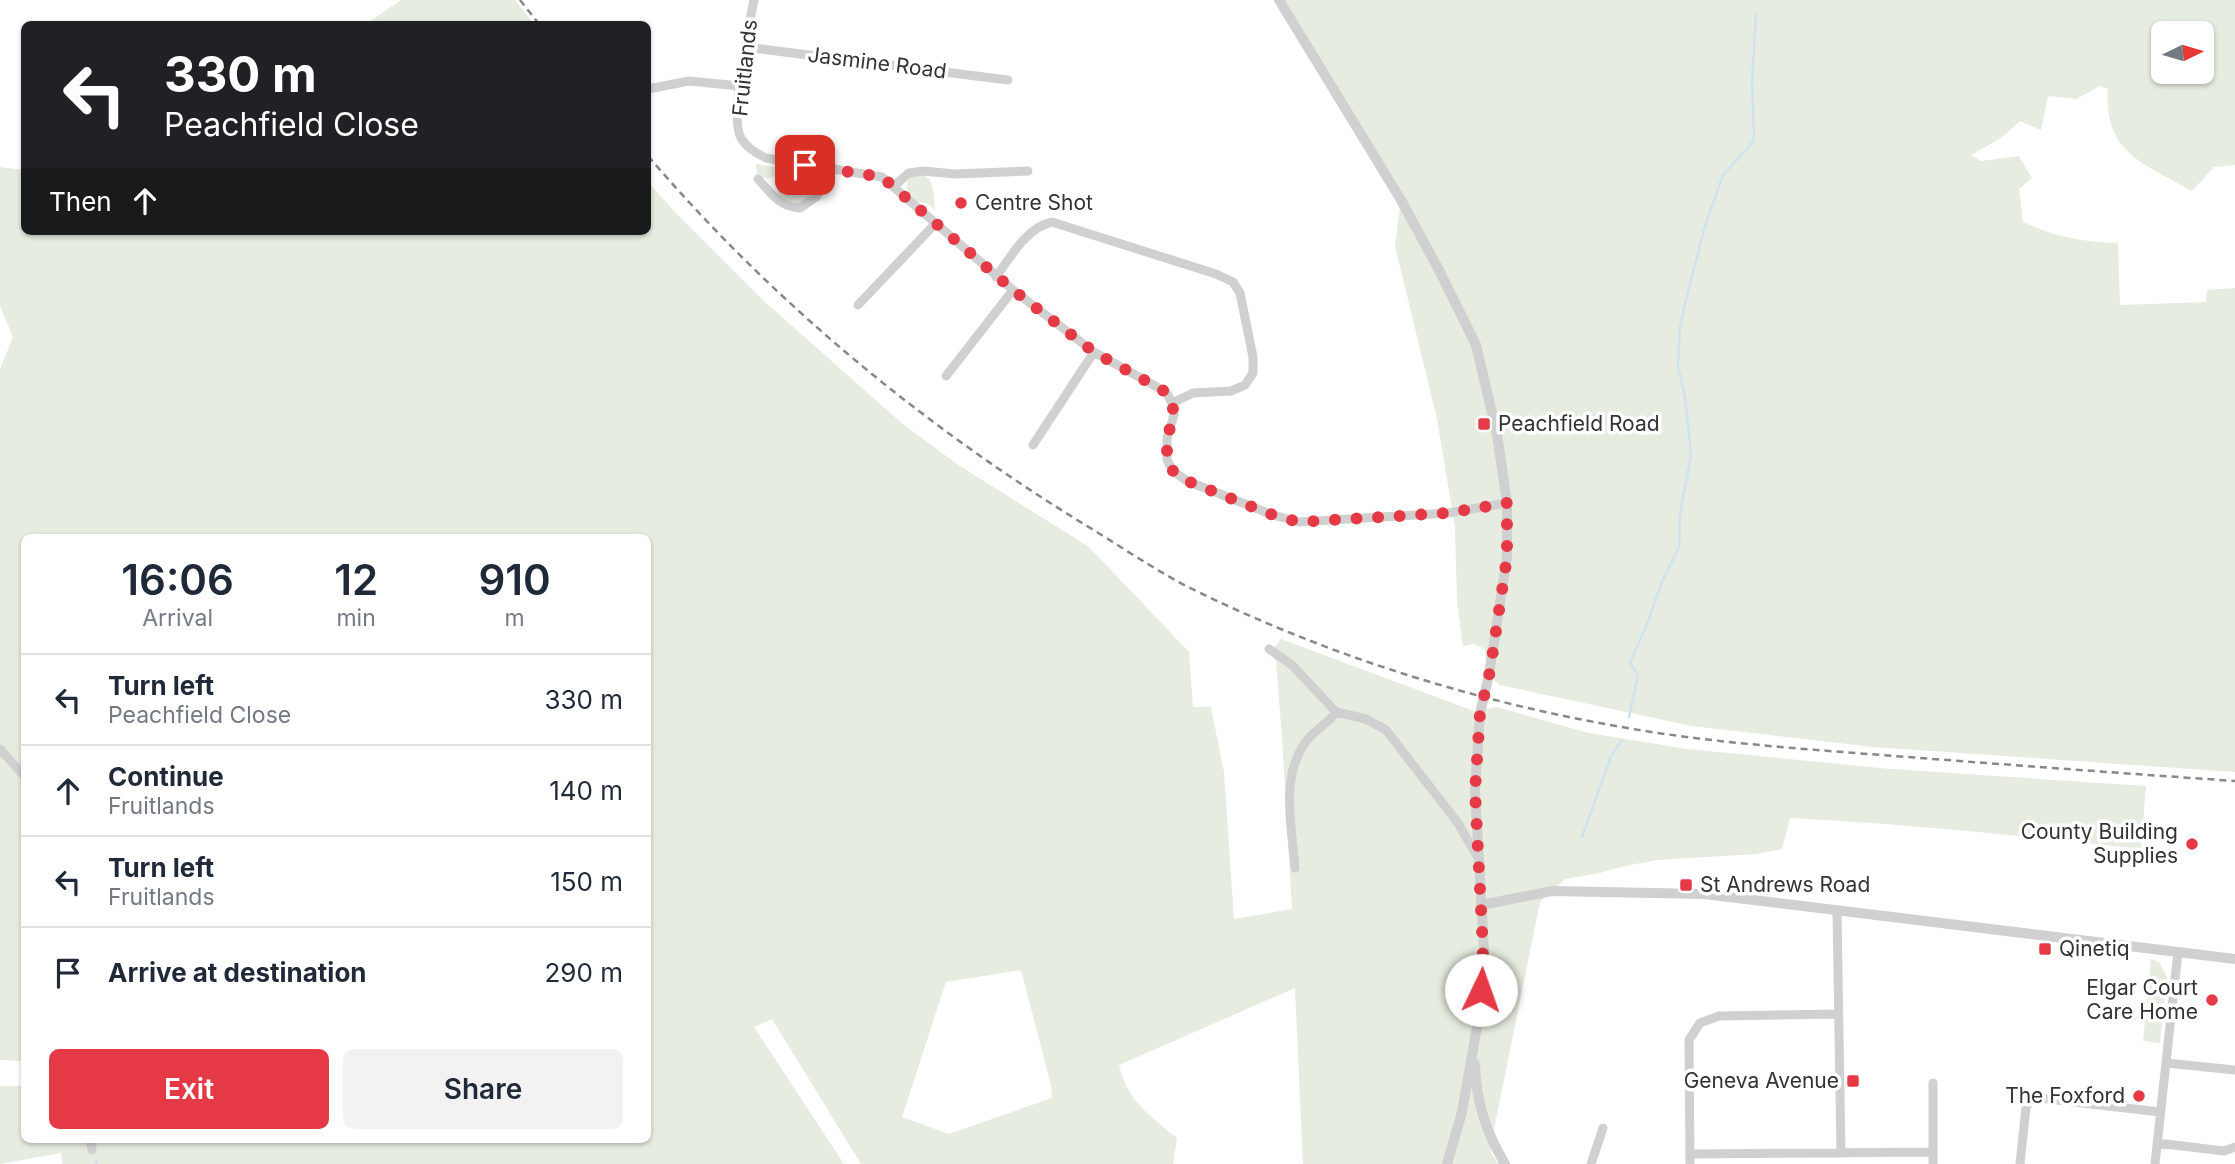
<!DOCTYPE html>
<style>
body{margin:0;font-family:Inter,sans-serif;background:#f2f2f3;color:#1f2937;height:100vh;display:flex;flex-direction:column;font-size:26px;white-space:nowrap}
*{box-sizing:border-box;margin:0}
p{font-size:23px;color:#747a83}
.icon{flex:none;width:38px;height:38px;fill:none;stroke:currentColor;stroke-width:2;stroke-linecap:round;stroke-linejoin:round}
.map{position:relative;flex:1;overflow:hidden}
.drawer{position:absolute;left:21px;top:534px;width:630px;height:609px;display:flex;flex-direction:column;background:#fff;border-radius:10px;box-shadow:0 2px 5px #0004}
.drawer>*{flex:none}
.banner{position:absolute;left:21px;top:21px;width:630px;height:214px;border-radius:10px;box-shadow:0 2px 5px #0004;background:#202124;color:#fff;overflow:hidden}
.needle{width:46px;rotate:85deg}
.tools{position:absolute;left:2151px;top:21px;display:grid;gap:14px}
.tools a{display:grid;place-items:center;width:63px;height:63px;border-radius:10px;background:#fff;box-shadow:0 2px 5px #0004;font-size:35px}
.pin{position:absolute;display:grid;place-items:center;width:60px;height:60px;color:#fff;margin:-30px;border-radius:14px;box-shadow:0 4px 10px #0006}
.me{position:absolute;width:77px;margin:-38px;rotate:3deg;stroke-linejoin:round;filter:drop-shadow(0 0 5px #0008)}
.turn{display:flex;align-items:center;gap:24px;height:147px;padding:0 28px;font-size:32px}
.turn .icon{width:91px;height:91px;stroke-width:2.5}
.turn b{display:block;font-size:49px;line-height:60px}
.then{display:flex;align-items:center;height:66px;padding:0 28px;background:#0003;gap:14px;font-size:26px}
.eta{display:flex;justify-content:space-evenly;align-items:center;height:119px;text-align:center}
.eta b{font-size:42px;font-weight:600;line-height:49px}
.primary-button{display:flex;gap:14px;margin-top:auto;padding:14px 28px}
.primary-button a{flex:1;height:80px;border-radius:10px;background:#e63946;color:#fff;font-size:28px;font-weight:600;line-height:80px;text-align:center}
.primary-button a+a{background:#f2f2f3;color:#1f2937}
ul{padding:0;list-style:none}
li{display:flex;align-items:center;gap:21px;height:91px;padding:0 28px;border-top:2px solid #e0e1e3}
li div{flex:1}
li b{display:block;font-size:26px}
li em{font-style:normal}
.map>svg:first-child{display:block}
.green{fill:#e6ecdf;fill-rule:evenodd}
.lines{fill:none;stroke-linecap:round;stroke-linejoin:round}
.stream{stroke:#cfe2ee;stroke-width:2.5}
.minor{stroke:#d0d0d0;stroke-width:9}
.tertiary{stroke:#d0d0d0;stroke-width:10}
.rail{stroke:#888;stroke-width:2.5;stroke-dasharray:7 5;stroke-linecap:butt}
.route{stroke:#e63946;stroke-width:12;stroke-dasharray:0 21.6}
.poi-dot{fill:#e63946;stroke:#fff;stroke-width:2.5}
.labels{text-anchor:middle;stroke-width:7;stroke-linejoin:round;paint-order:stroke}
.street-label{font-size:21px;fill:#333;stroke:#fff}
.poi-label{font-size:21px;fill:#333;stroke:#fff;text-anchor:start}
</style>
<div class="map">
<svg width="2235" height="1164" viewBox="0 0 2235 1164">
<rect width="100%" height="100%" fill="#fff"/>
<!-- green -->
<path class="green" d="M 401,0 L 515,0 L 534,24 L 366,24 Z
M 1279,0 L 2235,0 L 2235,165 L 2214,167 L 2192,191 C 2145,164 2103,153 2108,89 L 2100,86 L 2076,99 L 2048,96 L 2041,130 L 2020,121 L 2001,138 L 1971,155 L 1981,161 L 2019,156 L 2032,178 L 2019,189 L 2023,222 C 2058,238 2080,241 2118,243 L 2120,305 L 2206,302 L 2207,290 L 2235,288 L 2235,772 L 1873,747 L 1692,726 L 1500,685 L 1484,672 L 1486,662 L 1485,649 L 1474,644 L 1463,646 L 1457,602 L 1455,527 L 1437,419 L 1395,246 L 1401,200 ZM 2163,33 L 2202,33 L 2202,72 L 2163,72 Z
M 756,164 L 809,173 C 822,188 808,201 793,206 L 781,199 L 777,193 L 780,183 L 775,176 L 767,179 L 757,174 Z
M 0,167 L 24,170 L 24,231 L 648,231 L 648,182 L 675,212 L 765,302 L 905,426 L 960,466 L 1089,547 L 1189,652 L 1193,707 L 1211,707 L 1224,772 L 1234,919 L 1292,909 L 1282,738 L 1275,647 L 1281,639 L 1474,711 L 1497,707 L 1589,733 L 1687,749 L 1891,769 L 2146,786 L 2141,849 C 2024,836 1908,824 1790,818 L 1782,849 L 1756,854 L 1657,860 L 1625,866 L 1600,873 L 1565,879 L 1540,902 L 1493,1134 L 1491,1153 L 1499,1164 L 1303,1164 L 1295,988 L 1119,1065 C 1128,1102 1149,1115 1177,1138 L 1173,1164 L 861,1164 L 772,1019 L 754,1027 L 844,1164 L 62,1164 L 61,1153 L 0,1164 L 0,1086 L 24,1086 L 24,1139 L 648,1139 L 648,537 L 24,537 L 24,1061 L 0,1060 L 0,369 L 13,337 L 0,306 ZM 1021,970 L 1051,1085 L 1052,1098 L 949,1134 L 902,1117 L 946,982 Z
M 921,174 C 936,178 933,197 935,210 L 927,203 L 918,202 C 909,194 903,189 910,177 Z
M 2151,959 L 2159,962 L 2167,977 L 2160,1043 L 2143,1041 Z"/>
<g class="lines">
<!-- stream -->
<path class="stream" d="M 1629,717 L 1638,676 L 1630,662 L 1648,622 L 1661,584 L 1679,547 L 1680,514 L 1691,455 L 1685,398 L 1678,365 L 1680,326 L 1688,292 L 1705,226 L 1723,175 L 1753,142 L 1754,136 L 1752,83 L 1756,14
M 1582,837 L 1611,756 L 1622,740
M 96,1161 L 97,1164"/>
<!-- minor -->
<path class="minor" d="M 754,0 C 749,25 729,118 741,138 C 747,148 757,154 766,158 L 882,177 L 1013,290 L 1094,352 L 1166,392 L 1172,403 L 1174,415 L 1167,438 L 1167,460 L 1173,471 L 1187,481 L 1273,515 L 1299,522 L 1448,513 L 1507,503
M 745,47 L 1008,80
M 648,89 L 689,81 L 740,86
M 758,179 C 773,195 778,206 800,208 L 817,196 L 824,168
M 894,186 L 909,173 L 923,171 L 955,174 L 1028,171
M 996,277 C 1010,258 1027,227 1052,222 L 1216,274 L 1233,282 L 1240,293 L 1253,357 L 1253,373 L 1245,385 L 1231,391 L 1193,393 L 1172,403
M 858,305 L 935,224
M 946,376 L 1013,290
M 1033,445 L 1094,352
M 1269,649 L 1292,665 L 1336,712 L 1366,719 L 1386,730 L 1458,823 L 1477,856
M 0,749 L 24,776
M 1295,868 C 1292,827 1280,778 1305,743 C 1315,729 1328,724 1336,712
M 1837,911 L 1841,1153
M 2166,1063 L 2235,1070
M 1933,1083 L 1933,1164
M 90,1139 L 92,1150
M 2157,1143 L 2224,1151 L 2235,1147
M 1690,1154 L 1933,1152
M 1591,1164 L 1603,1128
M 1690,1164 L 1689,1040 L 1700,1023 L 1719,1016 L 1838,1014
M 2020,1164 L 2026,1107 L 2031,1100 L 2039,1098 L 2160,1112
M 2155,1164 L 2178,952"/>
<!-- tertiary -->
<path class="tertiary" d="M 1279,0 L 1401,200 L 1439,270 L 1476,345 L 1497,434 L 1507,503 L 1507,557 L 1489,675 L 1480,713 L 1475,791 L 1484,949 L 1480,1010 L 1462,1112 L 1447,1164
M 1481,905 L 1552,891 L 1704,894 L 2235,959
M 1475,1064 C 1476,1102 1486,1132 1505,1164"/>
<!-- rail -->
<path class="rail" d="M 520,0 L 539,24
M 648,156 C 774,303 922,425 1087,526 C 1120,546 1152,568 1186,586 C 1321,653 1468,700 1616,726 C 1703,742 1792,748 1881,755 C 1999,764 2117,773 2235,781"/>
</g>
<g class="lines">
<!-- route -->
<path class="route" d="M 805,165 L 882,177 L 1013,290 L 1094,352 L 1166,392 L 1172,403 L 1174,415 L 1167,438 L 1167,460 L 1173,471 L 1187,481 L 1273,515 L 1299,522 L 1448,513 L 1507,503 L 1507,557 L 1490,671 L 1480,713 L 1475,791 L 1483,949 L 1481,990"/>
</g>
<!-- markers -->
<g class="poi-dot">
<circle cx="961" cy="203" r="7"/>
<rect x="1477" y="417" width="14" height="14" rx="3.5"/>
<circle cx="2192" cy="844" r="7"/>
<rect x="1679" y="878" width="14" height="14" rx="3.5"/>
<rect x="2038" y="942" width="14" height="14" rx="3.5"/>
<circle cx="2212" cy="1000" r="7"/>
<rect x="1846" y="1074" width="14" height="14" rx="3.5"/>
<circle cx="2139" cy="1096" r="7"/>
</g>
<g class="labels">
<!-- street labels -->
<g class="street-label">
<text transform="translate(877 63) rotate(7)" y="7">Jasmine Road</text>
<text transform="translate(745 68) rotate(-84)" y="7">Fruitlands</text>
</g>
<!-- poi labels -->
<g class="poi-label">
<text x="975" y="210">Centre Shot</text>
<text x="1498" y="431">Peachfield Road</text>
<text x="2178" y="839" text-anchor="end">County Building<tspan x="2178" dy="24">Supplies</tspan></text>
<text x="1700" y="892">St Andrews Road</text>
<text x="2059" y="956">Qinetiq</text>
<text x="2198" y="995" text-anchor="end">Elgar Court<tspan x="2198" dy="24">Care Home</tspan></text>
<text x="1839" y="1088" text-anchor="end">Geneva Avenue</text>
<text x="2125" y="1103" text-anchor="end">The Foxford</text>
</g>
</g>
</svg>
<div class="tools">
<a><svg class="needle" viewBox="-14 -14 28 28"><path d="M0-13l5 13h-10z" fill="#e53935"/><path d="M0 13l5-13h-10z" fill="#747a83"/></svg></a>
</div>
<div class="pin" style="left:805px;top:165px;background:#d93025"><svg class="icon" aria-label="arrive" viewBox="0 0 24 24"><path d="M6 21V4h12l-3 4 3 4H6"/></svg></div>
<svg class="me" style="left:1481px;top:990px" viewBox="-20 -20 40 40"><circle r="19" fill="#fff"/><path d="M0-13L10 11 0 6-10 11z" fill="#e63946"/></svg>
<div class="banner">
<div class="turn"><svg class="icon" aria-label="left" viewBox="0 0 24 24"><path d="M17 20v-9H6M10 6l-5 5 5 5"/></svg><div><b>330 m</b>Peachfield Close</div></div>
<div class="then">Then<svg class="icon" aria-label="ahead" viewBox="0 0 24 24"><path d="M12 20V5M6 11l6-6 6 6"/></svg></div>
</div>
<section class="drawer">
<div class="eta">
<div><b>16:06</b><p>Arrival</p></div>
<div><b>12</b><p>min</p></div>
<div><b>910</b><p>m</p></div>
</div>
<ul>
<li><svg class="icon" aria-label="left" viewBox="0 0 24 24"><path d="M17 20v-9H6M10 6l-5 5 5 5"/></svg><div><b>Turn left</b><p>Peachfield Close</p></div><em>330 m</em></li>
<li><svg class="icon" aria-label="ahead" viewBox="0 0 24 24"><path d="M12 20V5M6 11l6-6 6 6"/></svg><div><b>Continue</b><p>Fruitlands</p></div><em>140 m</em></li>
<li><svg class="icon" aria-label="left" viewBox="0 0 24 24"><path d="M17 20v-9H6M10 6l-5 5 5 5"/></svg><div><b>Turn left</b><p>Fruitlands</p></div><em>150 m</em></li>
<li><svg class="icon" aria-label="arrive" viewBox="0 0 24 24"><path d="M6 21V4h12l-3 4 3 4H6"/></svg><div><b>Arrive at destination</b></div><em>290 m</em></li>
</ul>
<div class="primary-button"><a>Exit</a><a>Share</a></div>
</section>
</div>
